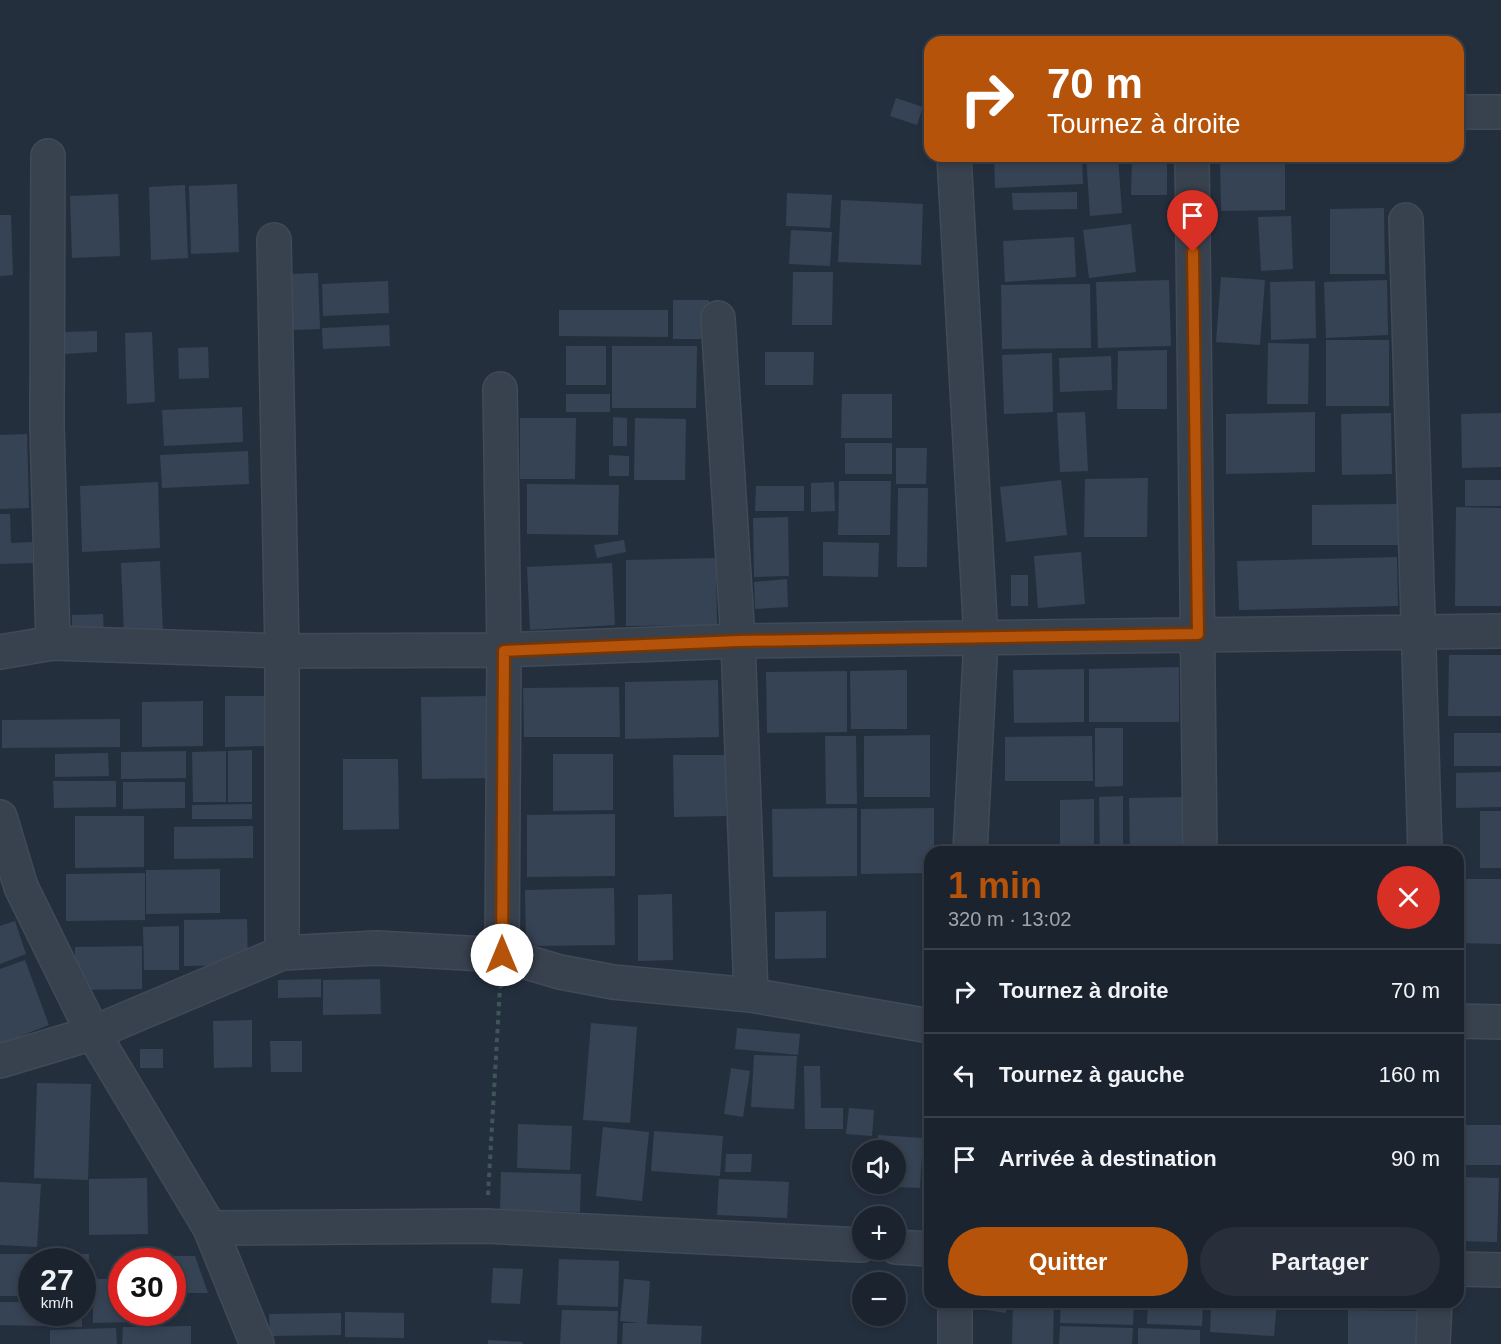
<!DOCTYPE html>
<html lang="fr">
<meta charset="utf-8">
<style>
body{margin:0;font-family:Arial,sans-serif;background:#282f3a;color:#f1f3f6;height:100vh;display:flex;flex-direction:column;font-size:22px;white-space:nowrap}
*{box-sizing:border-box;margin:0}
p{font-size:20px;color:#a0a4aa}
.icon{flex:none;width:33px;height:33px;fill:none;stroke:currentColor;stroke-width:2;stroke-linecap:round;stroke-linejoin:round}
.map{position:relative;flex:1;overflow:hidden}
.side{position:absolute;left:924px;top:846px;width:540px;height:462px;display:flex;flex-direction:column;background:#1b232e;border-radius:18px;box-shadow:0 3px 9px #0003,0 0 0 2px #39404a}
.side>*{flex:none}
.banner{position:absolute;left:924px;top:36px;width:540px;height:126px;border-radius:18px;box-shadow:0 3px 9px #0003,0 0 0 2px #39404a;background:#b45309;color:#fff;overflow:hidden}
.fabs{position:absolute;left:852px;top:1140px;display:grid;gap:12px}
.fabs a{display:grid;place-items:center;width:54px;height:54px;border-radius:50%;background:#1b232e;box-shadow:0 3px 9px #0003,0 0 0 2px #39404a;font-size:30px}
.speed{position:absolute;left:18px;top:1248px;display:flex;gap:12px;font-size:30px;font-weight:700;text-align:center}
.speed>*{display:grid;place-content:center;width:78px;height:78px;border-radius:50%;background:#1b232e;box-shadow:0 3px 9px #0003,0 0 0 2px #39404a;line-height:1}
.speed small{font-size:15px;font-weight:400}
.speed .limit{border:9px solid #d22;background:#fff;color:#111}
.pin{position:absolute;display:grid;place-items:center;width:51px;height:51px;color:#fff;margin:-62px -26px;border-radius:50% 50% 50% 0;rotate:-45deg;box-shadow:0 0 6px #0007}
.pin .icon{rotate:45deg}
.me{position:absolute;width:66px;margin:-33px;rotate:0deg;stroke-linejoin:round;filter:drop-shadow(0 0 4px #0008)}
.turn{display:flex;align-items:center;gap:21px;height:126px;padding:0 24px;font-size:27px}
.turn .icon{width:78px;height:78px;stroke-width:2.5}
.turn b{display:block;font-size:42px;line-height:51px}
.round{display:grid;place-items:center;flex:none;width:63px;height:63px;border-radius:32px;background:#282f3a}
.summary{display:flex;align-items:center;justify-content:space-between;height:102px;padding:0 24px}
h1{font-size:36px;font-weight:700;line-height:45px;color:#b45309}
.primary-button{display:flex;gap:12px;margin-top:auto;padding:12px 24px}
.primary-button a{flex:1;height:69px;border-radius:36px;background:#b45309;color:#fff;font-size:24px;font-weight:700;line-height:69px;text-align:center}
.primary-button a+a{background:#282f3a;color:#f1f3f6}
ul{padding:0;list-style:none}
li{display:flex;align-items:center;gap:18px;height:84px;padding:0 24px;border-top:2px solid #39404a}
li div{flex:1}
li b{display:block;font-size:22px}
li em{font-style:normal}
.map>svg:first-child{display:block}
.building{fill:#364354}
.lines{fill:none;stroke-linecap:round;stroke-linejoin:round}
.street-casing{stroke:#414a57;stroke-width:36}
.path{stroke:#3f5557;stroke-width:4;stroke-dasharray:4.5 4.5;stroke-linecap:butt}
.street{stroke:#38414e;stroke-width:33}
.route-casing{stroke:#753606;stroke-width:15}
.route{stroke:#b45309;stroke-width:10}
</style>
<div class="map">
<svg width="1501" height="1344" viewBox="0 0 1501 1344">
<rect width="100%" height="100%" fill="#242f3e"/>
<!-- building -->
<path class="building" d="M 896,98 L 923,107 L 917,125 L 890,116 Z
M 994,156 L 1082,156 L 1083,184 L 995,188 Z
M 1086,156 L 1118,156 L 1122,213 L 1090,216 Z
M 1132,156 L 1167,156 L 1167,195 L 1131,195 Z
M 1220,156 L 1285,156 L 1285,210 L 1221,211 Z
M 237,184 L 239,252 L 191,254 L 189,186 Z
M 185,185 L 188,258 L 151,260 L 149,187 Z
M 1077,192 L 1077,209 L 1013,210 L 1012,193 Z
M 787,193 L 832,195 L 830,228 L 786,226 Z
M 118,194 L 120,256 L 72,258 L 70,196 Z
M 841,200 L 923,204 L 921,265 L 838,262 Z
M 1384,208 L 1385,274 L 1330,274 L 1330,209 Z
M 0,215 L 11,215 L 13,275 L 0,276 Z
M 1291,216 L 1293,269 L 1261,271 L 1258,217 Z
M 1131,224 L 1136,272 L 1089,278 L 1083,230 Z
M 791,230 L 832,232 L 830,266 L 789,264 Z
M 1074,237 L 1076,277 L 1005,282 L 1003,241 Z
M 793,272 L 833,272 L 832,325 L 792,325 Z
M 318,273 L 320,329 L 292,330 L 289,274 Z
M 1221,277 L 1265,280 L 1260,345 L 1216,342 Z
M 1169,280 L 1171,346 L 1098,348 L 1096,282 Z
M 1387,280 L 1388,335 L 1326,338 L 1324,282 Z
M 388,281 L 389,313 L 323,316 L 322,284 Z
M 1315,281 L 1316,338 L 1271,340 L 1270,282 Z
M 1090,284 L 1091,348 L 1002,349 L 1001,285 Z
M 673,300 L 709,300 L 709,339 L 673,339 Z
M 559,310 L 668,310 L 668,337 L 559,336 Z
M 389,325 L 390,346 L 323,349 L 322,328 Z
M 97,331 L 97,352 L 65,354 L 64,332 Z
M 152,332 L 155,402 L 127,404 L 125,333 Z
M 1326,340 L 1389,340 L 1389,406 L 1326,406 Z
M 1268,343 L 1309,344 L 1308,404 L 1267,404 Z
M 566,346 L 606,346 L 606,385 L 566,385 Z
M 612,346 L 697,346 L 696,408 L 612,408 Z
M 208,347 L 209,378 L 179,379 L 178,348 Z
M 1167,350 L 1167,409 L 1117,409 L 1118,351 Z
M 765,352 L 814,352 L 813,385 L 765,385 Z
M 1052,353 L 1053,412 L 1004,414 L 1002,355 Z
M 1111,356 L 1112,390 L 1060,392 L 1059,358 Z
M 566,394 L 610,394 L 610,412 L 566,412 Z
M 842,394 L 892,394 L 892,438 L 841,438 Z
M 242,407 L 243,442 L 164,446 L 162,410 Z
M 1085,412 L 1088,471 L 1060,472 L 1057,413 Z
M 1315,412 L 1315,472 L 1226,474 L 1226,414 Z
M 1391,413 L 1392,474 L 1342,475 L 1341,414 Z
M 1501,413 L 1501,467 L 1462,468 L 1461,414 Z
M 613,417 L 627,418 L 627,446 L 613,446 Z
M 520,418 L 576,418 L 575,479 L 520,479 Z
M 635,418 L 686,419 L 685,480 L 634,480 Z
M 27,434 L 29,508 L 0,509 L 0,435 Z
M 845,443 L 892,443 L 892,474 L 845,474 Z
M 896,448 L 927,448 L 926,484 L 896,484 Z
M 248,451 L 249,484 L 162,488 L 160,455 Z
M 609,455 L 629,456 L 629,476 L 609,476 Z
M 1148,478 L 1147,537 L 1084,537 L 1085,479 Z
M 1061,480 L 1067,535 L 1006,542 L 1000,487 Z
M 1465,480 L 1501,480 L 1501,506 L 1465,506 Z
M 839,481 L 891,481 L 890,535 L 838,535 Z
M 158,482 L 160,548 L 82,552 L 80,486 Z
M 834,482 L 835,511 L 811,512 L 811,483 Z
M 527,484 L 619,485 L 618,535 L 527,534 Z
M 756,486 L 804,486 L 804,511 L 755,511 Z
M 898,488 L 928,488 L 927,567 L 897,567 Z
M 1398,504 L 1398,545 L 1312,545 L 1312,505 Z
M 1456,507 L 1501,508 L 1501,606 L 1455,606 Z
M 0,514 L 10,514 L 11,543 L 32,542 L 33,563 L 0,564 Z
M 788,517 L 789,576 L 754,577 L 753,518 Z
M 624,540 L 626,552 L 597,558 L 594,545 Z
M 823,542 L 879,543 L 878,577 L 823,576 Z
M 1081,552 L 1085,604 L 1038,608 L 1034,556 Z
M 1397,557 L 1398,606 L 1239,610 L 1237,561 Z
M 716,558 L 717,625 L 626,626 L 626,560 Z
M 160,561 L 163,633 L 124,634 L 121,563 Z
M 612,563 L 615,625 L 530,630 L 527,567 Z
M 1011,575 L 1028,575 L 1028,606 L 1011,606 Z
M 787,579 L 788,607 L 755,609 L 754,582 Z
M 103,614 L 104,635 L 72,637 L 72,615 Z
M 1449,655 L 1501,655 L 1501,716 L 1448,716 Z
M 1179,667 L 1179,722 L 1089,722 L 1089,669 Z
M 1084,669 L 1084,722 L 1014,723 L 1013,670 Z
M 907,670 L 907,729 L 851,729 L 850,671 Z
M 847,671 L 847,732 L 767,733 L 766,672 Z
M 718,680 L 719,737 L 625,739 L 625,682 Z
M 619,687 L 620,737 L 524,737 L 523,688 Z
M 225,696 L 268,696 L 268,746 L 225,747 Z
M 494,696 L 494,778 L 422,779 L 421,697 Z
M 203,701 L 203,746 L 142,747 L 142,702 Z
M 120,719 L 120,747 L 2,748 L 2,720 Z
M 1095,728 L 1123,728 L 1123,786 L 1095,787 Z
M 1454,733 L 1501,733 L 1501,766 L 1454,766 Z
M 930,735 L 930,797 L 864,797 L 864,736 Z
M 825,736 L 856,736 L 857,804 L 826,804 Z
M 1092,736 L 1093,781 L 1005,781 L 1005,737 Z
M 252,750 L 252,802 L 228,802 L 228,751 Z
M 186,751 L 186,778 L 121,779 L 121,752 Z
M 226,751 L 226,802 L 193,802 L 192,752 Z
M 108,753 L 109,776 L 55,777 L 55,754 Z
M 553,754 L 613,754 L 613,810 L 553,811 Z
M 673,755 L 726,755 L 726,816 L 674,817 Z
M 343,759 L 398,759 L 399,829 L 343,830 Z
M 1501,772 L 1501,807 L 1456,808 L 1456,773 Z
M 53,781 L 116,781 L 116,807 L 54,808 Z
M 123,782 L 185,782 L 185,808 L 123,809 Z
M 1123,796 L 1123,852 L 1100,852 L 1099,797 Z
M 1186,797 L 1186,852 L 1130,852 L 1129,798 Z
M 1094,799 L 1094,852 L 1060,852 L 1060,800 Z
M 252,804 L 252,819 L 192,819 L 192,805 Z
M 857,808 L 857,876 L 773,877 L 772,809 Z
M 934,808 L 934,852 L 930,852 L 930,873 L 861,874 L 861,809 Z
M 1480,811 L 1501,811 L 1501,868 L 1480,868 Z
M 615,814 L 615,876 L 527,877 L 527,815 Z
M 75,816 L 144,816 L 144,867 L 75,868 Z
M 253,826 L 253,858 L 174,859 L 174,827 Z
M 220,869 L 220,913 L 146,914 L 146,870 Z
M 145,873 L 145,920 L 66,921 L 66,874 Z
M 1458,879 L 1501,879 L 1501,944 L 1458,943 Z
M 614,888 L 615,945 L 526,946 L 525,890 Z
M 672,894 L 673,960 L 638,961 L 638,895 Z
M 826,911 L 826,958 L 775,959 L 775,912 Z
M 247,919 L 248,965 L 184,966 L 184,920 Z
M 15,921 L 26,954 L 0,964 L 0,926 Z
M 179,926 L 179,970 L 144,970 L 143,927 Z
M 142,946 L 142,989 L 75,990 L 75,947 Z
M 25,960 L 49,1025 L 0,1044 L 0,969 Z
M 321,979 L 321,997 L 278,998 L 278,980 Z
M 380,979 L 381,1014 L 323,1015 L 323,980 Z
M 252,1020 L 252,1067 L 214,1068 L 213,1021 Z
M 591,1023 L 637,1027 L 630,1123 L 583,1120 Z
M 737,1028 L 800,1034 L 798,1055 L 735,1049 Z
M 270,1041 L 302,1041 L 302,1072 L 271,1072 Z
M 140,1049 L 163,1049 L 163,1068 L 140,1068 Z
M 754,1055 L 797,1056 L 794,1109 L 751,1107 Z
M 804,1066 L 820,1066 L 821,1108 L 843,1108 L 843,1129 L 805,1129 Z
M 731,1068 L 750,1071 L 743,1117 L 724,1114 Z
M 37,1083 L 91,1084 L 88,1180 L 34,1178 Z
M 849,1108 L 874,1110 L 872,1136 L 846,1134 Z
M 518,1124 L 572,1126 L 570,1170 L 517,1168 Z
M 1458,1125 L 1501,1125 L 1501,1165 L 1458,1165 Z
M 603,1127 L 649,1132 L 642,1201 L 596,1196 Z
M 654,1131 L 723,1136 L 720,1176 L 651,1171 Z
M 878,1135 L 923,1138 L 920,1188 L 875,1186 L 875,1184 L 896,1184 L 896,1150 L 877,1150 Z
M 726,1154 L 752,1154 L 751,1172 L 725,1172 Z
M 501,1172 L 581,1174 L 580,1212 L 500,1210 Z
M 1458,1177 L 1499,1178 L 1497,1242 L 1458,1241 Z
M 147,1178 L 148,1234 L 89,1235 L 89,1179 Z
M 719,1179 L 789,1182 L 787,1218 L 717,1215 Z
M 0,1182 L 41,1184 L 37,1247 L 0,1245 Z
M 0,1254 L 89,1254 L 88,1296 L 82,1296 L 82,1262 L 32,1262 L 32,1296 L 0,1296 Z
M 137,1256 L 195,1256 L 208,1293 L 172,1293 L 172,1262 L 137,1262 Z
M 559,1259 L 619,1261 L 618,1307 L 557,1305 Z
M 493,1268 L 523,1269 L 520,1304 L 491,1303 Z
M 93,1279 L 122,1279 L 122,1312 L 131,1312 L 132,1322 L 93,1323 Z
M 624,1279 L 650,1281 L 647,1324 L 702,1326 L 701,1344 L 622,1344 L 623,1323 L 640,1323 L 620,1321 Z
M 0,1302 L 32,1302 L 32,1312 L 82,1312 L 82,1327 L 0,1325 Z
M 987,1302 L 1007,1302 L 1006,1313 L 986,1310 Z
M 1013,1302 L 1054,1302 L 1053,1344 L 1012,1344 Z
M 1061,1302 L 1134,1302 L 1133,1325 L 1060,1323 Z
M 1148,1302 L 1203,1302 L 1202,1326 L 1147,1324 Z
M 1211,1302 L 1277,1302 L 1274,1336 L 1210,1332 Z
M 562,1310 L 618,1311 L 617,1344 L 560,1344 Z
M 1348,1310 L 1418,1311 L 1418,1344 L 1348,1344 Z
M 345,1312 L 404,1313 L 404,1338 L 345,1337 Z
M 341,1313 L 341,1335 L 270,1336 L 269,1314 Z
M 191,1326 L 191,1344 L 122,1344 L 123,1327 Z
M 1060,1326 L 1133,1328 L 1132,1344 L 1059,1344 Z
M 116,1328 L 117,1344 L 50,1344 L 50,1330 Z
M 1138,1328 L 1200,1330 L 1200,1344 L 1138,1344 Z
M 488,1340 L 523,1342 L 522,1344 L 488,1344 Z"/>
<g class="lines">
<defs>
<path id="street" d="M 1458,112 L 1501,112
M 48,156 L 47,425 L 53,643
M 954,156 L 981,638 L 970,852
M 1192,156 L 1200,852
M 1406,220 L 1425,852
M 274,240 L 282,651 L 282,953
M 718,318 L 738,641 L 751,995
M 500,389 L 504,650 L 502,955
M 0,652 L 53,643 L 282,651 L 504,650 L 738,641 L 1501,631
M 0,817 L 21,887 L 93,1033 L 210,1228 L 257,1344
M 1458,1021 L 1501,1022
M 0,1061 L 93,1033 L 282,953 L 377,948 L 502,955 L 560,972 L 613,982 L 751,995 L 930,1026
M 210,1228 L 486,1226 L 862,1245
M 896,1247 L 930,1249
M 1458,1269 L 1501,1270
M 955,1344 L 955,1302
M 1433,1344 L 1435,1302"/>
</defs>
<!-- street casing -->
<use href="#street" class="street-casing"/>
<!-- path -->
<path class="path" d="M 488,1195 L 500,987"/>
<!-- street -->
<use href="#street" class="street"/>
</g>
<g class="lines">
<defs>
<path id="route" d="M 502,955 L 504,651 L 738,641 L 1198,634 L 1193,252"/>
</defs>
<!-- route casing -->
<use href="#route" class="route-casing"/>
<!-- route -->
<use href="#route" class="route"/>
</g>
</svg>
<div class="fabs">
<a><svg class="icon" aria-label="sound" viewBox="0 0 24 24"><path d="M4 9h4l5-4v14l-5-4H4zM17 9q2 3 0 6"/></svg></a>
<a>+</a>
<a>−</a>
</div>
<div class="speed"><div>27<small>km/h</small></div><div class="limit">30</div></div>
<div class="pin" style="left:1193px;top:252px;background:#d93025"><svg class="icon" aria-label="arrive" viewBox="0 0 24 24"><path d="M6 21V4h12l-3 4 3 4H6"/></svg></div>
<svg class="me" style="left:502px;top:955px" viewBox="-20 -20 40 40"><circle r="19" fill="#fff"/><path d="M0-13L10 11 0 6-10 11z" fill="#b45309"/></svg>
<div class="banner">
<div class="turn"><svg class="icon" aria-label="right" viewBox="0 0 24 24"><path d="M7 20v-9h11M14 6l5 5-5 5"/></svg><div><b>70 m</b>Tournez à droite</div></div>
</div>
<section class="side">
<div class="summary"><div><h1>1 min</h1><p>320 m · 13:02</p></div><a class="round" style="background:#d93025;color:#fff"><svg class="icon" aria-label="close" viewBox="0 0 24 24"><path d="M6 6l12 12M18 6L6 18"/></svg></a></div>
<ul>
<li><svg class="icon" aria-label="right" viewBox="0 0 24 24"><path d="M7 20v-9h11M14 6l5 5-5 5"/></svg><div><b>Tournez à droite</b></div><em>70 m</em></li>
<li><svg class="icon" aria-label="left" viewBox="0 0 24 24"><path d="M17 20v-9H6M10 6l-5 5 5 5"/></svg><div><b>Tournez à gauche</b></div><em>160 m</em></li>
<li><svg class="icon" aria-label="arrive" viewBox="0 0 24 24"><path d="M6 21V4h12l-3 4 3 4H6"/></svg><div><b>Arrivée à destination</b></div><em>90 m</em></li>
</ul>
<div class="primary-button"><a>Quitter</a><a>Partager</a></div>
</section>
</div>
